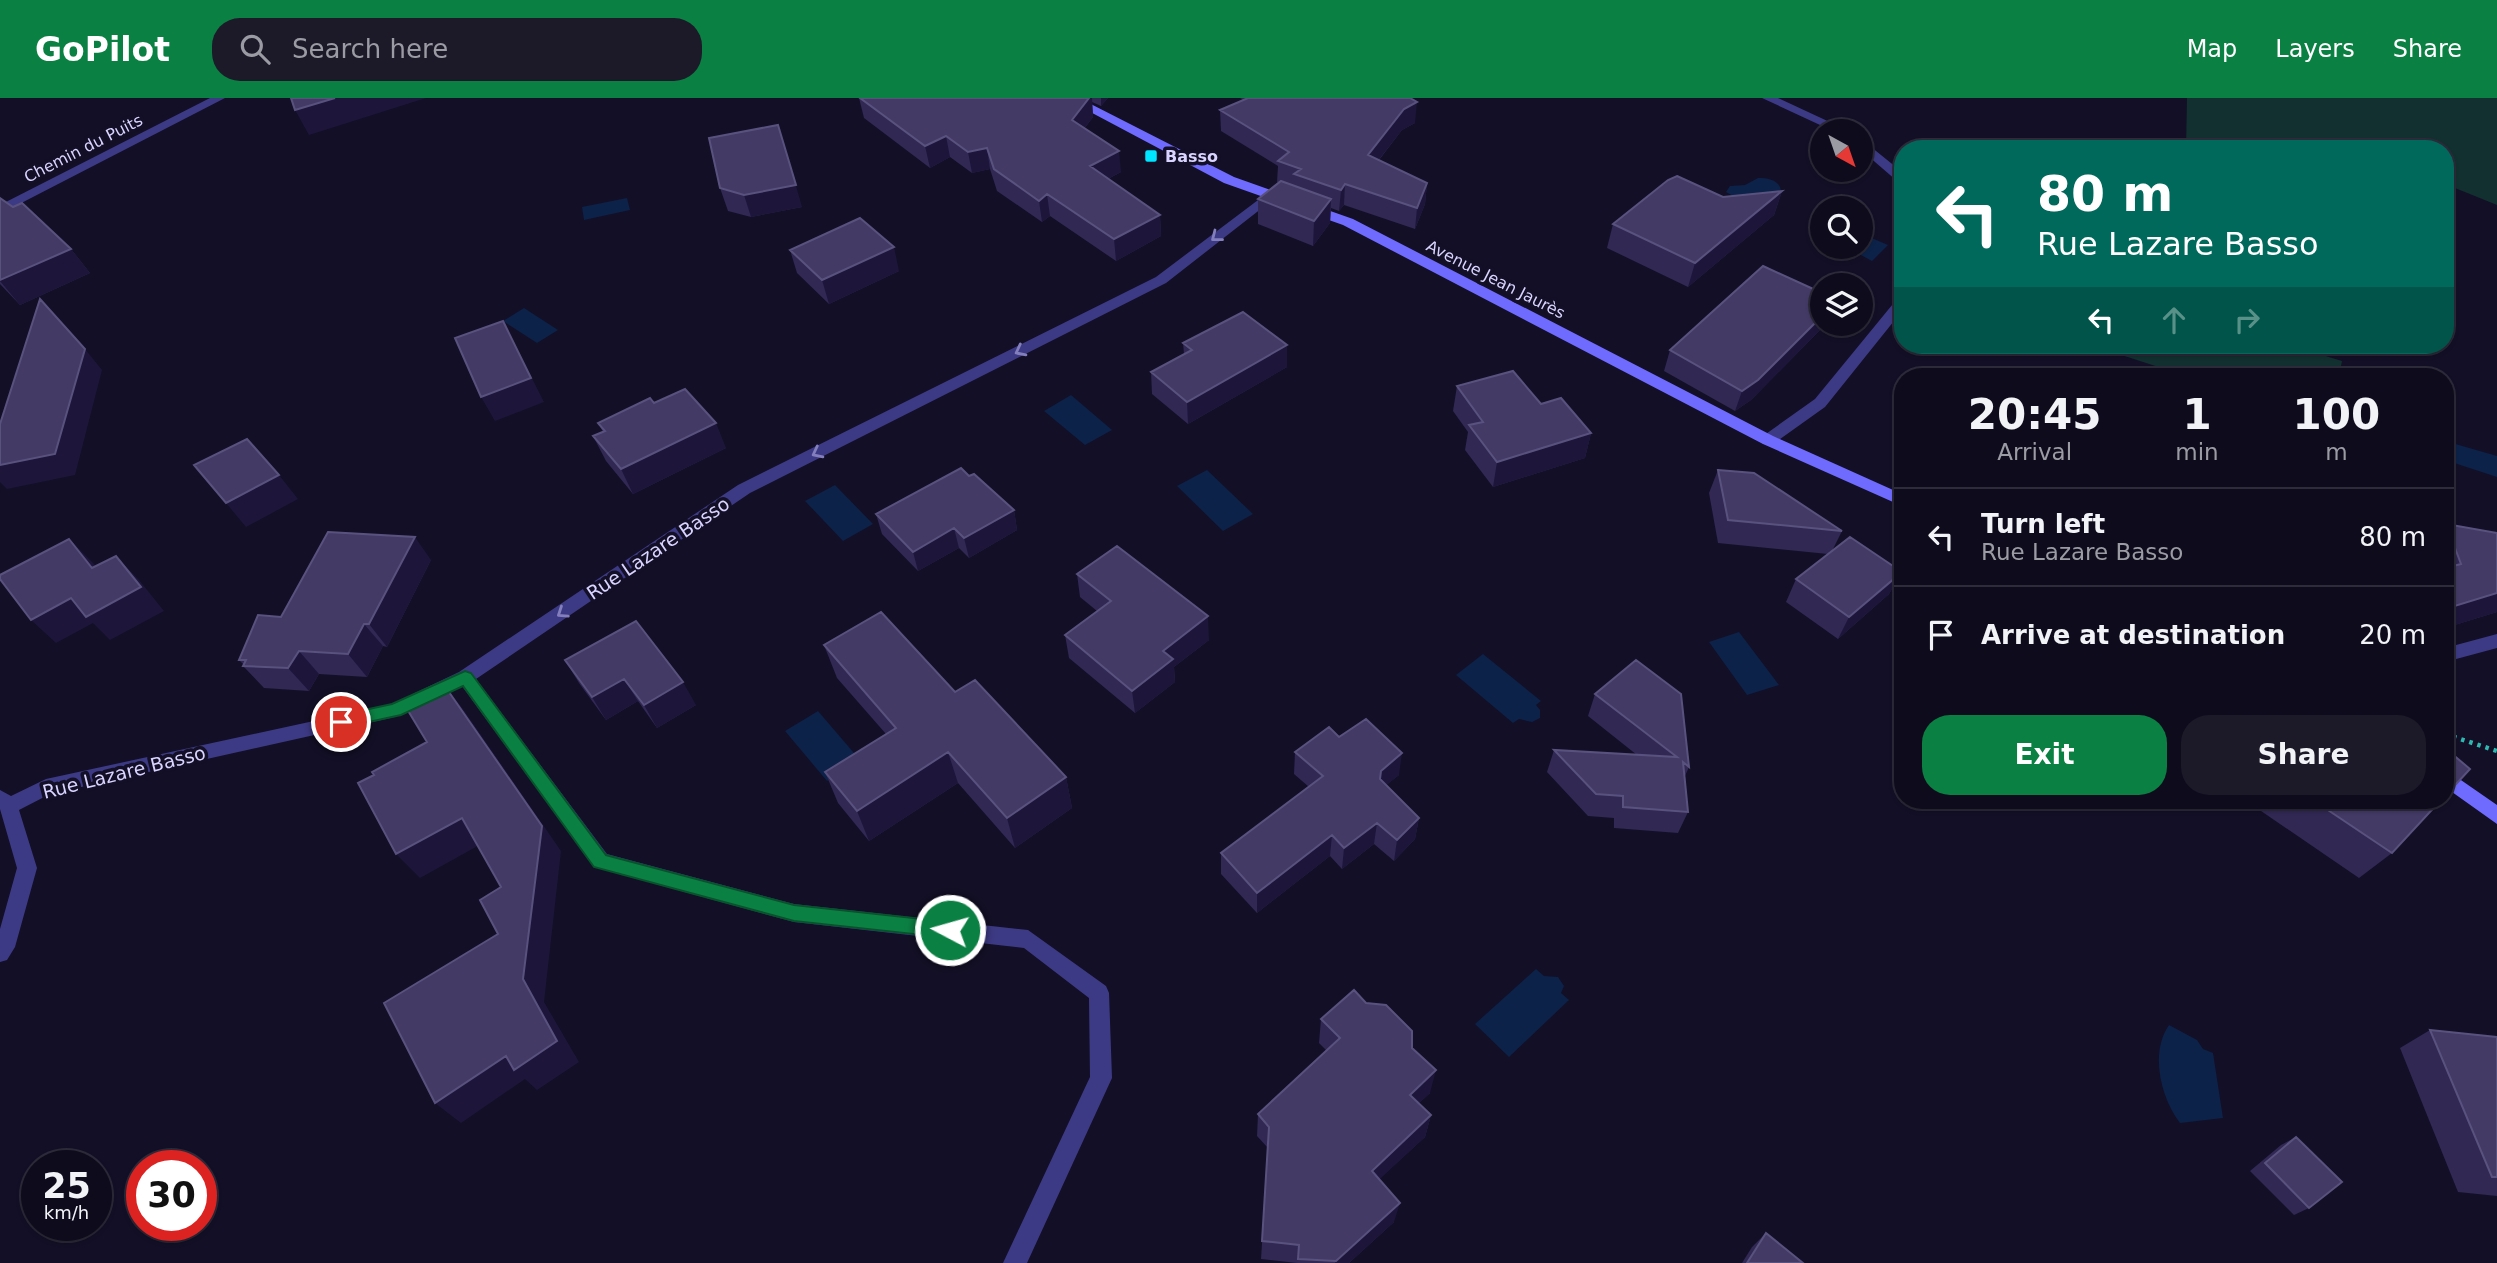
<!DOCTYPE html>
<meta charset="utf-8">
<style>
body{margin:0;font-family:"DejaVu Sans",sans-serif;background:#1c1929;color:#f1f3f6;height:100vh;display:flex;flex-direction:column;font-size:26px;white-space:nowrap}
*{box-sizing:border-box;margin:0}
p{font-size:23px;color:#9b9ba3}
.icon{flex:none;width:38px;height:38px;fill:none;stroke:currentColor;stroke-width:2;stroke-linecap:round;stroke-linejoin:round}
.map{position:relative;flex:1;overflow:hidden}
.panel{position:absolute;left:1894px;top:270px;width:560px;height:441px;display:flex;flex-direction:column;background:#0e0b1c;border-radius:28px;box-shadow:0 2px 5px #0004,0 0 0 2px #2e2b3b}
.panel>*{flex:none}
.banner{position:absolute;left:1894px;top:42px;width:560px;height:214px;border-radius:28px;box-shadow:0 2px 5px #0004,0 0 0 2px #2e2b3b;background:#00695c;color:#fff;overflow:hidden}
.needle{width:46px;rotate:140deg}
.fabs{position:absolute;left:1810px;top:21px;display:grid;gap:14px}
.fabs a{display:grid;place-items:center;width:63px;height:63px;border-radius:50%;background:#0e0b1c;box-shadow:0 2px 5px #0004,0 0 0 2px #2e2b3b;font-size:35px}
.speed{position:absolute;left:21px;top:1052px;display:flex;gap:14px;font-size:35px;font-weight:700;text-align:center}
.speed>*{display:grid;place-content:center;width:91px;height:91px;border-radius:50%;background:#0e0b1c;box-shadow:0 2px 5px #0004,0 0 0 2px #2e2b3b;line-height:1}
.speed small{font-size:18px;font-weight:400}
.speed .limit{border:10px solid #d22;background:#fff;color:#111}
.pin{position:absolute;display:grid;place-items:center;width:60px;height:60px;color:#fff;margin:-30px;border:4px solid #fff;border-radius:50%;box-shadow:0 2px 7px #0007}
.me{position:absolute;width:77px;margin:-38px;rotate:276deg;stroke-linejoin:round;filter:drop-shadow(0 0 5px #0008)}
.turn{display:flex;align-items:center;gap:24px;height:147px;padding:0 28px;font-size:32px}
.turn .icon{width:91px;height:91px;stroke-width:2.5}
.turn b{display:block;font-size:49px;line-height:60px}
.lanes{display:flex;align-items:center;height:66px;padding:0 28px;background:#0003;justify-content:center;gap:35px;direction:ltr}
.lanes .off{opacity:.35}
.eta{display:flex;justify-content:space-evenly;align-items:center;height:119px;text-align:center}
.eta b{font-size:42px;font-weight:700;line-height:49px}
.primary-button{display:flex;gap:14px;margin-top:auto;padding:14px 28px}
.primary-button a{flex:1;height:80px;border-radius:28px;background:#0b8043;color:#fff;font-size:28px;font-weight:700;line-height:80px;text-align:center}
.primary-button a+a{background:#1c1929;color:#f1f3f6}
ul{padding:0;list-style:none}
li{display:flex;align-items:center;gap:21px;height:98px;padding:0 28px;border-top:2px solid #2e2b3b}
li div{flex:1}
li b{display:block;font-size:26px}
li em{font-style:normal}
header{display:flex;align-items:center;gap:42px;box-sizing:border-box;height:98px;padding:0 35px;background:#0b8043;color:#fff}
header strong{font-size:33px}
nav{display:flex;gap:38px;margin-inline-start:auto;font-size:24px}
.search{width:490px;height:63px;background:#1c1929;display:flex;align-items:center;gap:18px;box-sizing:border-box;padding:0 24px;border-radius:28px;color:#9b9ba3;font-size:26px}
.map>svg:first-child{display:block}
.green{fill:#12302f}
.water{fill:#0c2248}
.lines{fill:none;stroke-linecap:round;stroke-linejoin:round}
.path{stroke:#2fb8b0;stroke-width:4.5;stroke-dasharray:3.5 5;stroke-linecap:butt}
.minor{fill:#3d3a85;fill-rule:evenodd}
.tertiary{fill:#3d3a85;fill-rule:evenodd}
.secondary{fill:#6f6bff;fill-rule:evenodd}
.wall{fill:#312854}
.shaded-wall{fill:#1d163a}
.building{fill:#433a66;stroke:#5a527e;stroke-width:2}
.oneway{stroke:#837fbc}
.route{fill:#0b8043;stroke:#07532c;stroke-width:2}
.poi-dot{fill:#00e5ff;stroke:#130f26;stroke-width:2.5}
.labels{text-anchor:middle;stroke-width:7;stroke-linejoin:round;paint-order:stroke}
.far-street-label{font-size:16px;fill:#d9d4ff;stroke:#130f26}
.far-poi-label{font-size:16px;font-weight:bold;fill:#d9d4ff;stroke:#130f26;text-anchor:start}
.street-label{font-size:19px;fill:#d9d4ff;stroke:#130f26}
</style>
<header>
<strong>GoPilot</strong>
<div class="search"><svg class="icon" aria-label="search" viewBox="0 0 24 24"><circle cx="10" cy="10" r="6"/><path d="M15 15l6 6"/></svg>Search here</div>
<nav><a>Map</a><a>Layers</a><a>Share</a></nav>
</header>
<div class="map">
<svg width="2497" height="1165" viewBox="0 0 2497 1165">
<rect width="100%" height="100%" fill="#130f26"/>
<!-- green -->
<path class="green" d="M 2187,0 L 2497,0 L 2497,107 L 2445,86 L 2445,51 L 2186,51 Z
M 2098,247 L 2290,247 L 2342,263 L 2339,278 L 2186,278 L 2097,249 Z"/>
<!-- water -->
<path class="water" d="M 1758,80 C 1768,80 1780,82 1781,93 L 1733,98 L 1726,94 L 1730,88 L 1745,87 Z
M 627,100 L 630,112 L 584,122 L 582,109 Z
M 1860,135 L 1888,147 L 1872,163 L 1846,149 L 1860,149 Z
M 524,210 L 558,232 L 537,245 L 503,223 Z
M 1071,297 L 1112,332 L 1085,347 L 1044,313 Z
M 2445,343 L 2497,358 L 2497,379 L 2445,362 Z
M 1207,372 L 1253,416 L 1223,433 L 1177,388 Z
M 835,387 L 873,426 L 843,443 L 805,403 Z
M 1739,534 L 1779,587 L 1747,597 L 1709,544 Z
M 1483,556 L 1541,603 L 1536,607 L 1540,612 L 1540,620 L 1532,624 L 1519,621 L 1513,625 L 1456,577 Z
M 818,613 L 860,662 L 827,683 L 785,633 Z
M 1536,871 L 1544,878 L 1558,879 L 1564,888 L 1561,895 L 1569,902 L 1509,959 L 1475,926 Z
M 2169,927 L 2197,942 L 2203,951 L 2213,955 L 2223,1020 L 2180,1025 C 2160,999 2150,954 2169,927 Z"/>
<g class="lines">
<!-- path -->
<path class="path" d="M 2445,636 L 2497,653"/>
<!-- minor -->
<path class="minor" d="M 210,0 L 225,0 L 0,116 L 0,107 Z
M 1762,0 L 1778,0 L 1849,33 L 1833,33 Z
M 1860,40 L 1902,74 L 1902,84 L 1897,83 L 1860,51 Z
M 1270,93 L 1276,97 L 1275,100 L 1166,185 L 750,395 L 476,581 L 607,756 L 794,806 L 1028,832 L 1106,888 L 1109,895 L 1112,980 L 1027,1165 L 1003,1165 L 1090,979 L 1089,900 L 1024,850 L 794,824 L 594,769 L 462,588 L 395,619 L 50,696 L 19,712 L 37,770 L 15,849 L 7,862 L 0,864 L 0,831 L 17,770 L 0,711 L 0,692 L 11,698 L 46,681 L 392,606 L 459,574 L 738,387 L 1156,179 Z
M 1902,200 L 1902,213 L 1825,309 L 1773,346 L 1763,346 L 1760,342 L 1763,338 L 1815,301 L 1897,201 Z"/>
<!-- tertiary -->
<path class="tertiary" d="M 2497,536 L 2497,550 L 2445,564 L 2445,550 Z"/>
<!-- secondary -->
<path class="secondary" d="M 1064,0 L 1079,0 L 1234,79 L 1353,121 L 1773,338 L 1902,396 L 1902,408 L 1763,346 L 1343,127 L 1224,85 Z
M 2445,671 L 2497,707 L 2497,726 L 2445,689 Z"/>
</g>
<!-- wall -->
<path class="wall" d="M 859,0 L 1108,0 L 1101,8 L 1092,4 L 1093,19 L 1084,31 L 1121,74 L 1108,81 L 1160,117 L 1161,138 L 1116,163 L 1050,118 L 1042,124 L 997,93 L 990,71 L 972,75 L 950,59 L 930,70 L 864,20 Z
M 1240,0 L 1410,0 L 1415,25 L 1402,32 L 1379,62 L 1427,85 L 1425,106 L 1415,131 L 1344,107 L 1339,113 L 1331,110 L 1330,125 L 1313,148 L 1258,126 L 1258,101 L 1279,85 L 1277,84 L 1278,68 L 1221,33 L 1220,12 L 1244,2 Z
M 720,90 L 802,109 L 751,119 L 728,113 Z
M 1782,93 L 1774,117 L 1688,189 L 1607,150 L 1613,126 L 1723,99 Z
M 0,100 L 71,151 L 90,175 L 20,207 L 0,186 Z
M 790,152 L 899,173 L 829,206 L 797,175 Z
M 1822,226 L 1826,226 L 1751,302 L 1735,313 L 1664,273 L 1670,252 Z
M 1183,245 L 1287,247 L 1287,269 L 1188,326 L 1152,296 L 1151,274 L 1184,256 Z
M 1457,288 L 1541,306 L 1591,335 L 1585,360 L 1493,389 L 1465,352 L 1468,334 L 1453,313 Z
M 654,305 L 726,350 L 633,396 L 606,363 L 593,338 L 603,334 L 598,325 Z
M 1718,372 L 1842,433 L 1832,453 L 1902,474 L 1889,496 L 1838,541 L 1786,504 L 1796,481 L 1828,456 L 1718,445 L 1709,395 Z
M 969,378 L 1014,412 L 1017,432 L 969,460 L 959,450 L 918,473 L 882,436 L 876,416 Z
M 2446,426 L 2497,435 L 2497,514 L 2445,530 L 2445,427 Z
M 431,462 L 387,549 L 383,548 L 367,579 L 319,576 L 309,593 L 264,590 L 243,568 L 244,567 L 239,562 L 281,519 Z
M 1077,476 L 1209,542 L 1174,569 L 1175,584 L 1135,615 L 1069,560 L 1065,537 L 1097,513 L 1080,499 Z
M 824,547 L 955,594 L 1066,679 L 1072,710 L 1015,750 L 958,685 L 869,743 L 838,705 L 825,674 L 886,636 L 837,580 Z
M 565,562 L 696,607 L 657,630 L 638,603 L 606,622 L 579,585 Z
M 1595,596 L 1689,669 L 1685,678 L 1688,714 L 1678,735 L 1614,730 L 1614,720 L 1588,718 L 1547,674 L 1554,652 L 1637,657 L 1588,618 Z
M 1339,639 L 1399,677 L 1386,687 L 1419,720 L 1415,741 L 1394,763 L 1374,746 L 1342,771 L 1330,758 L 1257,815 L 1221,776 L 1221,755 L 1309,689 L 1294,676 L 1295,654 Z
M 2245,702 L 2441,702 L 2392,755 L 2359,780 Z
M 1366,905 L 1412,950 L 1430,995 L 1419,1005 L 1431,1017 L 1425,1039 L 1379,1081 L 1394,1124 L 1349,1165 L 1297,1165 L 1261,1161 L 1268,1050 L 1257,1038 L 1258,1016 L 1327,953 L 1319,945 L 1321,921 Z
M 2430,932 L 2497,939 L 2497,1098 L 2458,1094 L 2400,950 Z
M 2296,1039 L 2309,1110 L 2294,1117 L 2250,1073 L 2281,1047 Z
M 1766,1135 L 1803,1165 L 1742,1165 L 1752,1149 Z"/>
<!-- shaded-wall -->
<path class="shaded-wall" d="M 335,0 L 426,0 L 309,37 L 295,12 Z
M 1089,0 L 1092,0 L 1093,19 L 1074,44 L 1072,22 Z
M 1101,0 L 1108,0 L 1101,8 Z
M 1417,4 L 1415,25 L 1402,32 L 1366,78 L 1368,57 L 1404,11 Z
M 946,38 L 950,59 L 930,70 L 925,48 Z
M 785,49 L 802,109 L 751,119 L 744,97 Z
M 987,50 L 990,71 L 972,75 L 968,54 Z
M 1119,53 L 1121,74 L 1092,89 L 1090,68 Z
M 1427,85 L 1425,106 L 1415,131 L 1417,110 Z
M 1345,86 L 1344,107 L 1339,113 L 1341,92 Z
M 1782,93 L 1774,117 L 1688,189 L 1695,165 Z
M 1047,96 L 1050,118 L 1042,124 L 1039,103 Z
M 1331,101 L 1330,125 L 1313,148 L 1314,123 Z
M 1160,117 L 1161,138 L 1116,163 L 1114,141 Z
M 894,149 L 899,173 L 829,206 L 822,182 Z
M 71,151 L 90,175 L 20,207 L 0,183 L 0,182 Z
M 1822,218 L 1822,226 L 1826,226 L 1751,302 L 1735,313 L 1742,293 Z
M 503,223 L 544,304 L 495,323 L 481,299 Z
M 1287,247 L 1287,269 L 1188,326 L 1187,304 Z
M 85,251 L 102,272 L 75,377 L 7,391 L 0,384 L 0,367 Z
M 716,325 L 726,350 L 633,396 L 621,371 Z
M 1591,335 L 1585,360 L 1493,389 L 1497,364 Z
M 279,377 L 298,401 L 246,429 L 226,405 Z
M 1014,412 L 1017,432 L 969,460 L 964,440 Z
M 954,430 L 959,450 L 918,473 L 913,454 Z
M 415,439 L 431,462 L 387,549 L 369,526 Z
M 69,441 L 93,465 L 115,494 L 92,470 Z
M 116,458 L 139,482 L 164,513 L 110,542 L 93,525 L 56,545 L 31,522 Z
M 1902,474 L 1889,496 L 1838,541 L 1849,519 Z
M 2497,495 L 2497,514 L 2445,530 L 2445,511 Z
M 1208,518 L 1209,542 L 1174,569 L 1175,584 L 1135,615 L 1132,593 L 1163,553 Z
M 364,526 L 383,548 L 367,579 L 348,556 Z
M 299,553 L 319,576 L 309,593 L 288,570 Z
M 624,581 L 638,603 L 606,622 L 592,599 Z
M 442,584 L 463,611 L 561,753 L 544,904 L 579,964 L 537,992 L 525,981 L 461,1025 L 435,1005 L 523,881 L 542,728 Z
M 683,584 L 696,607 L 657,630 L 644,607 Z
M 948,654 L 958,685 L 869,743 L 857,713 Z
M 1402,655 L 1399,677 L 1378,694 L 1381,673 Z
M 1066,679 L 1072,710 L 1015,750 L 1007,720 Z
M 462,720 L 483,745 L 420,780 L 396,756 Z
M 1419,720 L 1415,741 L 1394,763 L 1397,742 Z
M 1377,725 L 1374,746 L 1342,771 L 1344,750 Z
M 1332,737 L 1330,758 L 1257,815 L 1257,795 Z
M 1436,972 L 1430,995 L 1404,1019 L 1410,997 Z
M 1431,1017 L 1425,1039 L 1367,1093 L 1372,1073 Z
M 1400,1105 L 1394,1124 L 1349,1165 L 1335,1165 L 1336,1163 Z"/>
<!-- building -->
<path class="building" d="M 291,0 L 335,0 L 295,12 Z
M 860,0 L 1089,0 L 1072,22 L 1119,53 L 1090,68 L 1160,117 L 1114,141 L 1047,96 L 1039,103 L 994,71 L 987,50 L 968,54 L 946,38 L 925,48 Z
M 1248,0 L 1410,0 L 1417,4 L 1404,11 L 1368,57 L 1427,85 L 1417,110 L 1345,86 L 1341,92 L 1294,76 L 1301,71 L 1278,63 L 1289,54 L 1220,12 Z
M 778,27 L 796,87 L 744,97 L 720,90 L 709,40 Z
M 1677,78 L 1723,99 L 1782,93 L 1695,165 L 1613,126 L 1668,82 Z
M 1281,83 L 1331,101 L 1314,123 L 1258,101 Z
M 0,100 L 13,109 L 22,105 L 71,151 L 0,182 Z
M 860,120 L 894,149 L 822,182 L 790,152 Z
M 1763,168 L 1822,195 L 1822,218 L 1758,282 L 1742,293 L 1670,252 Z
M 40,201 L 85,251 L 55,356 L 0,367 L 0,326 Z
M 1243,214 L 1287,247 L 1187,304 L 1151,274 L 1192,252 L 1183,245 Z
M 503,223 L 531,280 L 481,299 L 455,240 Z
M 1513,273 L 1541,306 L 1561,300 L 1591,335 L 1497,364 L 1469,327 L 1483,324 L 1457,288 Z
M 685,291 L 716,325 L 621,371 L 593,338 L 605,333 L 598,325 L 650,300 L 654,305 Z
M 247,341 L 279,377 L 226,405 L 194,367 Z
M 961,370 L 969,378 L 974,376 L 1014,412 L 964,440 L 954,430 L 913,454 L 876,416 Z
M 1718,372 L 1754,375 L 1842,433 L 1728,422 Z
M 2446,426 L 2497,435 L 2497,495 L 2445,511 L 2445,470 L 2461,466 Z
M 328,434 L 415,439 L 369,526 L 364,526 L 348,556 L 299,553 L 288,570 L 243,568 L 246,562 L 239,562 L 258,517 L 281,519 Z
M 1850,439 L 1902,474 L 1849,519 L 1796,481 Z
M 69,441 L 92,470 L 116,458 L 141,489 L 86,519 L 71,500 L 31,522 L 0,481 L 0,477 Z
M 1117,448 L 1208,518 L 1163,553 L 1173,561 L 1132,593 L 1065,537 L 1111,503 L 1077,476 Z
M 881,514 L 955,594 L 975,582 L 1066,679 L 1007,720 L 948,654 L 857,713 L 825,674 L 896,630 L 824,547 Z
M 636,523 L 683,584 L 644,607 L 624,581 L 592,599 L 565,562 Z
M 1636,562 L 1681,596 L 1689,669 L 1683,664 L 1688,714 L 1623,709 L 1623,698 L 1596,696 L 1554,652 L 1677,659 L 1595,596 Z
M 442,584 L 542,728 L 523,881 L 557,943 L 514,972 L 506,958 L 435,1005 L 384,905 L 498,836 L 480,802 L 501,789 L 462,720 L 396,756 L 358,685 L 374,677 L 372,674 L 427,644 L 404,606 Z
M 1366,621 L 1402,655 L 1381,673 L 1380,681 L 1419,720 L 1397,742 L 1377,725 L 1344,750 L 1332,737 L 1257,795 L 1221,755 L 1323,678 L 1295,654 L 1329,629 L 1339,639 Z
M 2445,650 L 2470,671 L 2445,698 Z
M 2313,702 L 2441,702 L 2392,755 Z
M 1354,892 L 1366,905 L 1386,907 L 1412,933 L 1412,950 L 1436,972 L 1410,997 L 1431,1017 L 1372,1073 L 1400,1105 L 1336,1163 L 1298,1161 L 1299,1147 L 1262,1143 L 1269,1029 L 1258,1016 L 1340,940 L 1321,921 Z
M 2430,932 L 2497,939 L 2497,1079 L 2492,1079 Z
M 2296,1039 L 2342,1084 L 2309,1110 L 2265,1065 Z
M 1766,1135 L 1803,1165 L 1747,1165 Z"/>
<!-- one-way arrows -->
<defs><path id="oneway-chevron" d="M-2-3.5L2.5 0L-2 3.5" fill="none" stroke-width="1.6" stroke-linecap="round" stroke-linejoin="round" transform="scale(1.75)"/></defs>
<g class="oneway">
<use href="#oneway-chevron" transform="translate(1216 139) rotate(142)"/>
<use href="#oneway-chevron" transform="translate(1020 253) rotate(153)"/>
<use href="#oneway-chevron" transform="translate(817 355) rotate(153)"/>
<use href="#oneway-chevron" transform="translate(562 515) rotate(146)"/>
</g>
<!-- route -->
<path class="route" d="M 465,573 L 471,575 L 606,757 L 794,807 L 950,824 L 956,827 L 959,832 L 956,838 L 950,840 L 794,823 L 594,769 L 463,588 L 401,617 L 341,630 L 336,628 L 333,624 L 336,619 L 341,617 L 392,606 Z"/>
<!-- markers -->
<rect class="poi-dot" x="1144" y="51" width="14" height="14" rx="3.5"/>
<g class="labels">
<!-- far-street labels -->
<g class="far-street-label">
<text transform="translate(83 50) rotate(-27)" y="6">Chemin du Puits</text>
<text transform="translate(1496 181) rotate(27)" y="6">Avenue Jean Jaurès</text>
</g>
<!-- far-poi labels -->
<g class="far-poi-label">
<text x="1165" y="64">Basso</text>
</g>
<!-- street labels -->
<g class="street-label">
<text transform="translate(658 450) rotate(-34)" y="7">Rue Lazare Basso</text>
<text transform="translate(124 674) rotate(-14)" y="7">Rue Lazare Basso</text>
</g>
</g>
</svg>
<div class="fabs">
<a><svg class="needle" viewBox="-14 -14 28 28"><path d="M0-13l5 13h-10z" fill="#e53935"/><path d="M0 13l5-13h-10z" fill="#9b9ba3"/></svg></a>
<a><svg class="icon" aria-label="search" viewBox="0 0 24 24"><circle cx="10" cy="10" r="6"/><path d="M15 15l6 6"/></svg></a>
<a><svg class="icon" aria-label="layers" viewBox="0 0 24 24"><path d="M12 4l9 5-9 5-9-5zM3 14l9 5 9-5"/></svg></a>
</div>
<div class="speed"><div>25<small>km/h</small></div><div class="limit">30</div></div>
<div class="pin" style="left:341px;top:624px;background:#d93025"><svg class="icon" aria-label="arrive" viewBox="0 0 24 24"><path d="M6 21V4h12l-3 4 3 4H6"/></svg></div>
<svg class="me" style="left:950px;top:832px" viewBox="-20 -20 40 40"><circle r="17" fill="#0b8043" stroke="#fff" stroke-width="3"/><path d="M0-11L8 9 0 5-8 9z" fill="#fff"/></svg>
<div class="banner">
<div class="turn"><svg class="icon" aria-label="left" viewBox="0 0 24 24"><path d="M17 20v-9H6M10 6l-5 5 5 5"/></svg><div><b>80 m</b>Rue Lazare Basso</div></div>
<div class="lanes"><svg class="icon" aria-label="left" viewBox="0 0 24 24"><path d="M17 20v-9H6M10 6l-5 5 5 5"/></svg><svg class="icon off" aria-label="ahead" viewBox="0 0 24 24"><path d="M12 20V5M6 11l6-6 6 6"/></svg><svg class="icon off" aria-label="right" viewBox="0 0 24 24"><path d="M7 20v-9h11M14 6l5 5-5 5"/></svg></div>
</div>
<section class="panel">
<div class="eta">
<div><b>20:45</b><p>Arrival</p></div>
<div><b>1</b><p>min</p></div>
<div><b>100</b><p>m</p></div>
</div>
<ul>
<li><svg class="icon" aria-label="left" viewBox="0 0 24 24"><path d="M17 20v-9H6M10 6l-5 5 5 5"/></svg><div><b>Turn left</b><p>Rue Lazare Basso</p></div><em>80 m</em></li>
<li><svg class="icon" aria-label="arrive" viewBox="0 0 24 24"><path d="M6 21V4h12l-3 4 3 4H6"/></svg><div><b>Arrive at destination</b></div><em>20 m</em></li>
</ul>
<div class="primary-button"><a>Exit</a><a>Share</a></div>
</section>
</div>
